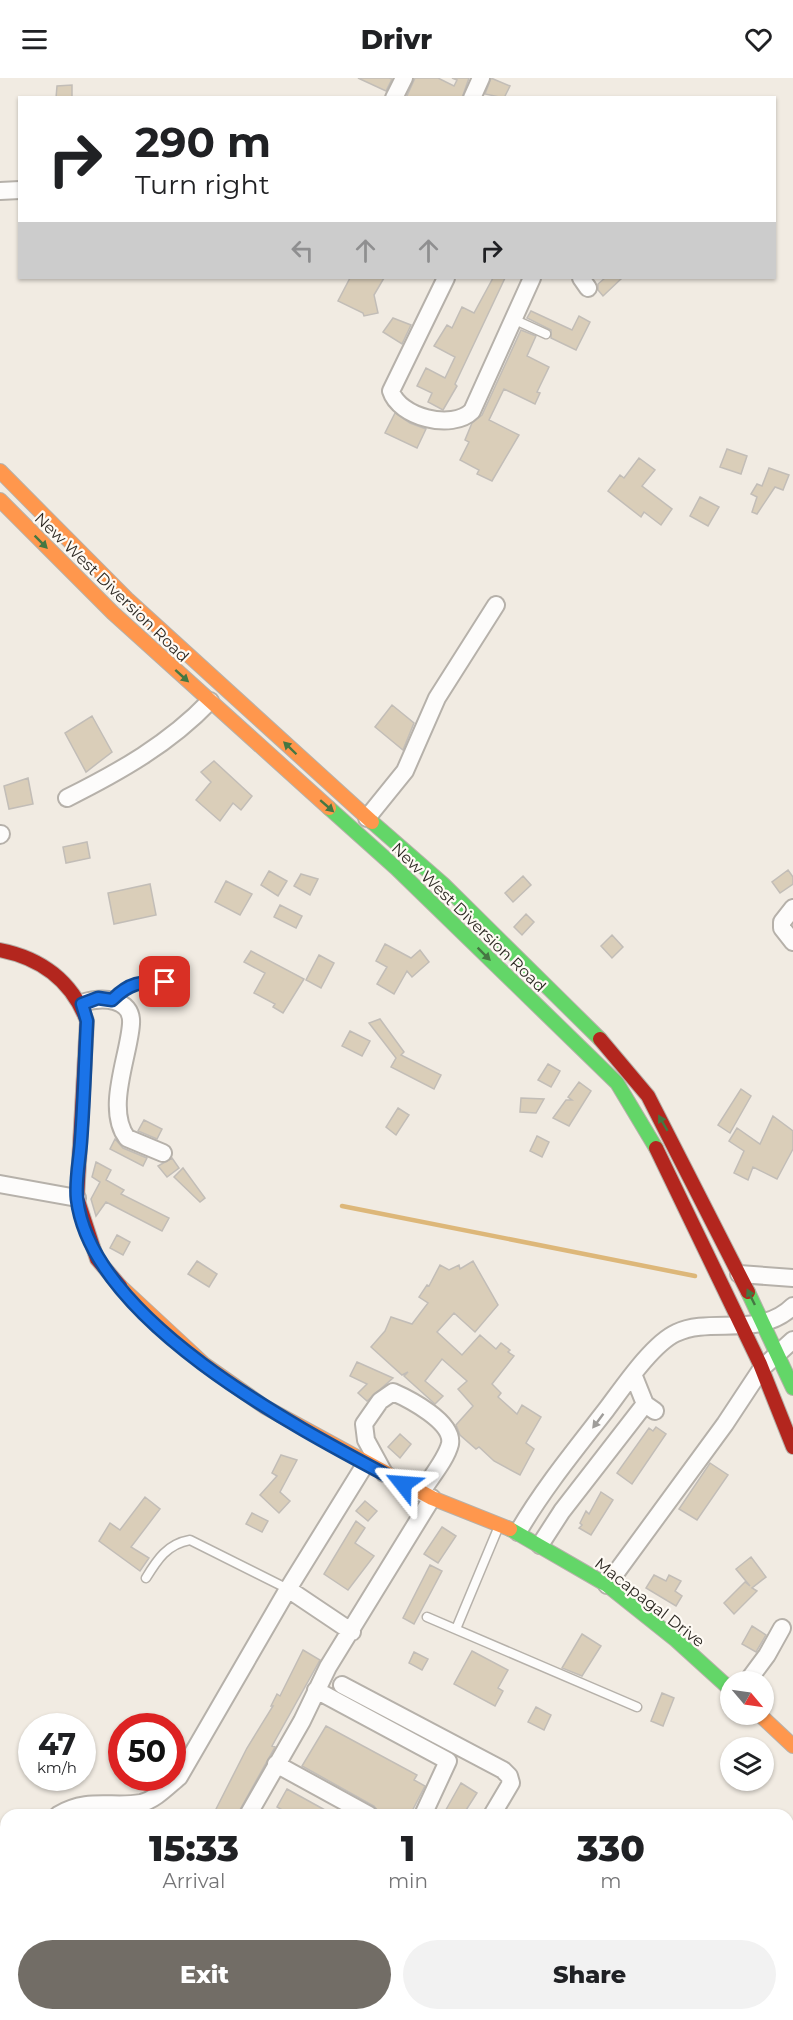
<!DOCTYPE html>
<style>
body{margin:0;font-family:Montserrat,sans-serif;background:#f2f2f2;color:#202124;height:100vh;display:flex;flex-direction:column;font-size:22px;white-space:nowrap}
*{box-sizing:border-box;margin:0}
p{font-size:20px;color:#757577}
.icon{flex:none;width:33px;height:33px;fill:none;stroke:currentColor;stroke-width:2;stroke-linecap:round;stroke-linejoin:round}
.map{position:relative;flex:1;overflow:hidden}
.details{position:absolute;left:0px;top:1731px;width:794px;height:212px;display:flex;flex-direction:column;background:#fff;border-radius:18px 18px 0 0;box-shadow:0 2px 4px #0004}
.details>*{flex:none}
.hud{position:absolute;left:18px;top:18px;width:758px;height:183px;border-radius:0px;box-shadow:0 2px 4px #0004;background:#fff;color:#202124;overflow:hidden}
.needle{width:39px;rotate:119deg}
.tools{position:absolute;left:720px;top:1593px;display:grid;gap:12px}
.tools a{display:grid;place-items:center;width:54px;height:54px;border-radius:50%;background:#fff;box-shadow:0 2px 4px #0004;font-size:30px}
.speed{position:absolute;left:18px;top:1635px;display:flex;gap:12px;font-size:30px;font-weight:700;text-align:center}
.speed>*{display:grid;place-content:center;width:78px;height:78px;border-radius:50%;background:#fff;box-shadow:0 2px 4px #0004;line-height:1}
.speed small{font-size:15px;font-weight:400}
.speed .limit{border:9px solid #d22;background:#fff;color:#111}
.pin{position:absolute;display:grid;place-items:center;width:51px;height:51px;color:#fff;margin:-26px;border-radius:12px;box-shadow:0 3px 9px #0006}
.me{position:absolute;width:66px;margin:-33px;rotate:298deg;stroke-linejoin:round;filter:drop-shadow(0 0 4px #0008)}
.turn{display:flex;align-items:center;gap:21px;height:126px;padding:0 18px;font-size:27px}
.turn .icon{width:78px;height:78px;stroke-width:2.5}
.turn b{display:block;font-size:42px;line-height:51px}
.lanes{display:flex;align-items:center;height:57px;padding:0 18px;background:#0003;justify-content:center;gap:30px;direction:ltr}
.lanes .off{opacity:.35}
.eta{display:flex;justify-content:space-evenly;align-items:center;height:102px;text-align:center}
.eta b{font-size:36px;font-weight:800;line-height:42px}
.action{display:flex;gap:12px;margin-top:auto;padding:12px 18px}
.action a{flex:1;height:69px;border-radius:36px;background:#726d66;color:#fff;font-size:24px;font-weight:800;line-height:69px;text-align:center}
.action a+a{background:#f2f2f2;color:#202124}
header{display:flex;justify-content:space-between;align-items:center;height:78px;padding:0 18px;background:#fff;font-size:27px;font-weight:800}
.map>svg:first-child{display:block}
.lines{fill:none;stroke-linecap:round;stroke-linejoin:round}
.stream{stroke:#ddb779;stroke-width:4.5}
.building{fill:#daceb9;stroke:#c2bdb7;stroke-width:1.5}
.lane-casing{stroke:#b6b1aa;stroke-width:11}
.street-casing{stroke:#b6b1aa;stroke-width:20}
.fast-casing{stroke:#b6b1aa;stroke-width:16}
.slow-casing{stroke:#b6b1aa;stroke-width:16}
.jam-casing{stroke:#b6b1aa;stroke-width:16}
.lane{stroke:#fdfcfb;stroke-width:8}
.street{stroke:#fdfcfb;stroke-width:16}
.fast{stroke:#63d668;stroke-width:14}
.slow{stroke:#ff974d;stroke-width:14}
.jam{stroke:#b3261e;stroke-width:14}
.oneway{fill:#457742}
.oneway2{fill:#9f9d9a}
.route-casing{stroke:#114b97;stroke-width:15}
.route{stroke:#1a73e8;stroke-width:10}
.labels{text-anchor:middle;stroke-width:4.5;stroke-linejoin:round;paint-order:stroke}
.street-label{font-size:16px;fill:#2d2923;stroke:#fefaf4}
</style>
<header><svg class="icon" aria-label="menu" viewBox="0 0 24 24"><path d="M4 6h16M4 12h16M4 18h16"/></svg>Drivr<svg class="icon" aria-label="heart" viewBox="0 0 24 24"><path d="M12 20l-8-8c-3-5 5-10 8-4 3-6 11-1 8 4z"/></svg></header>
<div class="map">
<svg width="793" height="1942" viewBox="0 0 793 1942">
<rect width="100%" height="100%" fill="#f1ebe2"/>
<g class="lines">
<!-- stream -->
<path class="stream" d="M 342,1128 L 695,1198"/>
</g>
<!-- building -->
<path class="building" d="M 358,0 L 389,0 L 392,1 L 386,13 Z
M 415,0 L 438,0 L 454,8 L 457,2 L 452,0 L 469,0 L 462,20 L 406,20 Z
M 491,0 L 510,8 L 504,20 L 485,16 Z
M 72,7 L 72,20 L 56,20 L 57,8 Z
M 350,200 L 384,200 L 374,217 L 378,235 L 364,238 L 363,235 L 338,223 Z
M 493,200 L 505,200 L 455,306 L 457,308 L 443,332 L 428,324 L 432,315 L 417,308 L 426,290 L 445,300 L 455,279 L 434,268 L 447,247 L 452,250 L 462,229 L 474,235 Z
M 605,200 L 622,200 L 603,218 L 598,212 L 598,206 Z
M 531,233 L 572,252 L 579,238 L 590,244 L 576,272 L 551,260 L 551,252 L 527,240 Z
M 393,240 L 411,247 L 402,266 L 383,254 Z
M 521,252 L 536,258 L 527,278 L 549,289 L 537,314 L 540,315 L 535,326 L 504,311 L 489,342 L 519,357 L 492,403 L 477,396 L 479,392 L 460,382 L 469,364 L 465,362 L 472,345 L 482,337 Z
M 395,335 L 410,345 L 426,351 L 417,370 L 385,355 Z
M 727,371 L 747,378 L 741,396 L 720,389 Z
M 639,380 L 655,392 L 642,408 L 672,431 L 661,447 L 644,434 L 641,439 L 608,413 L 620,397 L 624,400 Z
M 769,390 L 789,397 L 783,412 L 775,409 L 757,436 L 752,434 L 757,419 L 751,416 L 757,406 L 762,408 Z
M 700,419 L 719,429 L 708,448 L 690,438 Z
M 392,627 L 414,645 L 403,672 L 375,649 Z
M 92,638 L 112,674 L 86,694 L 65,655 Z
M 214,683 L 252,718 L 241,732 L 233,725 L 220,743 L 196,722 L 211,704 L 201,694 Z
M 28,700 L 33,726 L 9,731 L 4,708 Z
M 87,764 L 90,780 L 66,785 L 63,769 Z
M 788,792 L 793,799 L 793,806 L 780,815 L 772,804 Z
M 269,793 L 287,803 L 278,818 L 261,807 Z
M 301,796 L 318,801 L 310,817 L 294,808 Z
M 523,798 L 531,807 L 513,824 L 505,815 Z
M 226,803 L 252,816 L 240,837 L 215,824 Z
M 150,806 L 156,837 L 114,846 L 108,815 Z
M 280,827 L 302,838 L 296,850 L 274,839 Z
M 526,836 L 534,844 L 522,857 L 514,849 Z
M 612,857 L 623,869 L 612,880 L 601,868 Z
M 385,866 L 411,880 L 420,872 L 429,884 L 412,899 L 407,893 L 394,916 L 377,906 L 387,889 L 376,883 Z
M 251,873 L 304,901 L 283,935 L 273,929 L 275,926 L 254,915 L 265,895 L 244,884 Z
M 319,877 L 334,885 L 321,910 L 306,902 Z
M 380,941 L 404,974 L 401,977 L 441,997 L 434,1011 L 391,989 L 396,980 L 369,945 Z
M 350,953 L 370,963 L 362,978 L 342,968 Z
M 548,986 L 560,993 L 551,1009 L 538,1002 Z
M 579,1004 L 591,1013 L 569,1048 L 553,1040 L 566,1022 L 572,1022 L 568,1019 Z
M 741,1011 L 751,1018 L 730,1055 L 718,1047 Z
M 521,1020 L 544,1021 L 536,1035 L 520,1034 Z
M 398,1030 L 409,1037 L 396,1057 L 386,1049 Z
M 773,1038 L 793,1053 L 793,1071 L 777,1101 L 753,1089 L 748,1102 L 734,1095 L 744,1073 L 729,1063 L 737,1050 L 760,1066 Z
M 144,1042 L 162,1051 L 157,1061 L 138,1053 Z
M 537,1058 L 549,1064 L 542,1079 L 530,1073 Z
M 115,1061 L 123,1070 L 147,1080 L 143,1088 L 110,1071 Z
M 172,1080 L 179,1090 L 167,1099 L 158,1088 Z
M 96,1084 L 111,1092 L 106,1102 L 124,1112 L 121,1116 L 169,1140 L 162,1153 L 106,1124 L 96,1138 L 91,1121 L 100,1104 L 92,1099 Z
M 183,1090 L 205,1120 L 200,1124 L 174,1099 Z
M 117,1157 L 130,1164 L 123,1177 L 110,1170 Z
M 197,1183 L 217,1196 L 209,1209 L 188,1196 Z
M 473,1183 L 498,1227 L 475,1254 L 454,1235 L 437,1254 L 462,1277 L 480,1257 L 496,1271 L 501,1265 L 510,1272 L 508,1274 L 514,1278 L 492,1306 L 501,1315 L 498,1319 L 517,1336 L 522,1327 L 541,1339 L 526,1365 L 534,1371 L 520,1397 L 494,1383 L 479,1369 L 476,1371 L 460,1357 L 456,1347 L 473,1328 L 458,1311 L 467,1303 L 442,1281 L 425,1303 L 443,1318 L 435,1326 L 404,1298 L 408,1294 L 402,1297 L 371,1269 L 385,1253 L 391,1239 L 412,1246 L 428,1225 L 419,1219 L 427,1207 L 429,1208 L 440,1187 L 449,1192 L 459,1187 L 460,1191 Z
M 357,1284 L 393,1300 L 367,1323 L 358,1315 L 367,1306 L 350,1298 Z
M 656,1349 L 666,1356 L 632,1406 L 617,1395 L 649,1350 L 653,1353 Z
M 400,1356 L 411,1366 L 400,1380 L 388,1369 Z
M 281,1377 L 297,1382 L 280,1414 L 290,1423 L 279,1435 L 260,1417 L 277,1398 L 272,1395 Z
M 710,1385 L 728,1397 L 697,1442 L 679,1431 Z
M 601,1414 L 613,1422 L 591,1457 L 579,1450 L 582,1447 L 580,1445 L 586,1433 L 589,1436 Z
M 145,1419 L 160,1431 L 131,1469 L 149,1480 L 140,1493 L 99,1463 L 110,1445 L 120,1452 Z
M 365,1423 L 377,1433 L 368,1443 L 356,1433 Z
M 252,1435 L 268,1443 L 262,1454 L 246,1446 Z
M 356,1443 L 365,1450 L 355,1465 L 374,1478 L 348,1512 L 324,1496 Z
M 442,1449 L 456,1458 L 438,1485 L 424,1476 Z
M 751,1479 L 766,1499 L 752,1510 L 757,1513 L 734,1536 L 724,1525 L 745,1504 L 750,1508 L 736,1491 Z
M 430,1487 L 442,1493 L 414,1546 L 403,1540 Z
M 654,1497 L 666,1503 L 669,1497 L 681,1503 L 675,1513 L 682,1518 L 676,1528 L 646,1510 Z
M 752,1548 L 766,1557 L 756,1574 L 742,1566 Z
M 582,1556 L 601,1568 L 582,1598 L 562,1590 Z
M 303,1572 L 320,1582 L 272,1668 L 275,1669 L 237,1737 L 213,1737 L 247,1670 L 273,1628 L 271,1628 L 277,1616 L 280,1618 Z
M 472,1573 L 508,1592 L 498,1610 L 503,1613 L 495,1628 L 454,1606 Z
M 414,1574 L 428,1581 L 422,1592 L 409,1585 Z
M 662,1615 L 674,1620 L 663,1648 L 651,1643 Z
M 536,1629 L 551,1637 L 544,1652 L 528,1644 Z
M 326,1648 L 417,1697 L 414,1702 L 425,1708 L 410,1737 L 386,1737 L 379,1734 L 374,1728 L 302,1688 Z
M 461,1705 L 477,1715 L 468,1729 L 463,1737 L 443,1737 Z
M 287,1711 L 334,1737 L 291,1737 L 277,1729 Z"/>
<g class="lines">
<defs>
<path id="lane" d="M 513,241 L 546,256
M 112,922 C 130,904 140,904 165,904
M 146,1500 C 157,1482 167,1466 190,1462 L 288,1511
M 427,1539 L 637,1629
M 456,1551 L 499,1448"/>
<path id="street" d="M 394,20 L 404,0
M 472,20 L 481,0
M 0,113 L 20,112
M 446,200 L 391,313 C 399,339 452,353 472,333 L 532,200
M 581,200 L 588,210
M 67,720 C 119,694 169,666 210,623
M 367,740 L 405,693 L 437,620 L 496,527
M 0,757 L 1,756
M 793,830 L 782,844 L 782,850 L 793,864
M 82,925 C 101,919 133,919 131,946 C 129,978 105,1031 127,1060 L 163,1075
M 0,1106 L 77,1120
M 739,1196 L 793,1200
M 633,1296 L 645,1326 L 655,1333
M 384,1395 L 366,1362 L 364,1346 L 380,1323 L 393,1314 C 409,1321 454,1344 450,1366 C 446,1382 430,1400 421,1415
M 518,1454 C 543,1411 575,1372 606,1332 C 622,1311 652,1266 676,1255 C 711,1238 760,1261 793,1228
M 540,1467 L 562,1433 L 645,1326
M 607,1507 L 725,1346 L 762,1290 L 793,1262
M 288,1511 L 352,1554
M 747,1604 L 767,1577 L 782,1550
M 342,1607 L 503,1692 L 509,1698 L 511,1705 L 492,1737
M 316,1612 L 448,1683 L 423,1737
M 276,1686 L 369,1737
M 58,1737 C 88,1719 112,1730 141,1725 C 155,1722 168,1708 179,1699 L 288,1511 L 366,1385
M 248,1737 L 302,1643 L 328,1589 L 432,1420
M 0,1807 L 6,1796
M 0,1902 L 6,1905
M 65,1936 L 75,1942
M 190,1936 L 201,1942
M 713,1936 L 719,1942
M 224,1942 L 227,1936
M 311,1942 L 313,1936
M 380,1942 L 383,1936
M 549,1942 L 553,1936
M 622,1942 L 626,1936
M 692,1942 L 696,1936"/>
<path id="fast" d="M 329,730 L 396,790 L 617,1005 L 656,1070
M 372,744 L 443,806 L 600,961
M 748,1214 L 793,1310
M 510,1451 L 607,1507 L 676,1562 L 730,1611"/>
<path id="slow" d="M 0,393 L 127,521 L 372,744
M 0,422 L 113,535 L 329,730
M 120,1208 L 204,1286 L 265,1329 L 432,1420 L 510,1451
M 759,1636 L 793,1668"/>
<path id="jam" d="M 0,872 C 41,880 72,903 87,943 L 77,1120 L 97,1181 L 120,1208
M 600,961 L 648,1018 L 748,1214
M 656,1070 L 760,1286 L 793,1369"/>
</defs>
<!-- lane casing -->
<use href="#lane" class="lane-casing"/>
<!-- street casing -->
<use href="#street" class="street-casing"/>
<!-- fast casing -->
<use href="#fast" class="fast-casing"/>
<!-- slow casing -->
<use href="#slow" class="slow-casing"/>
<!-- jam casing -->
<use href="#jam" class="jam-casing"/>
<!-- lane -->
<use href="#lane" class="lane"/>
<!-- street -->
<use href="#street" class="street"/>
<!-- fast -->
<use href="#fast" class="fast"/>
<!-- slow -->
<use href="#slow" class="slow"/>
<!-- jam -->
<use href="#jam" class="jam"/>
</g>
<!-- one-way arrows -->
<defs><path id="oneway-solid" d="M-6-.8H1V-3.2L6.5 0L1 3.2V.8H-6Z" transform="scale(1.5)"/></defs>
<g class="oneway">
<use href="#oneway-solid" transform="translate(41 464) rotate(45)"/>
<use href="#oneway-solid" transform="translate(182 598) rotate(42)"/>
<use href="#oneway-solid" transform="translate(290 670) rotate(-136)"/>
<use href="#oneway-solid" transform="translate(327 728) rotate(41)"/>
<use href="#oneway-solid" transform="translate(484 876) rotate(45)"/>
<use href="#oneway-solid" transform="translate(663 1045) rotate(-120)"/>
<use href="#oneway-solid" transform="translate(751 1219) rotate(-116)"/>
</g>
<use class="oneway2" href="#oneway-solid" transform="translate(598 1343) rotate(127)"/>
<g class="lines">
<defs>
<path id="route" d="M 165,904 C 140,904 130,904 112,922 L 98,920 L 82,926 L 87,943 C 85,983 84,1022 81,1062 C 80,1080 75,1102 77,1121 C 92,1245 303,1353 403,1406"/>
</defs>
<!-- route casing -->
<use href="#route" class="route-casing"/>
<!-- route -->
<use href="#route" class="route"/>
</g>
<g class="labels">
<!-- street labels -->
<g class="street-label">
<text transform="translate(112 509) rotate(44)" y="6">New West Diversion Road</text>
<text transform="translate(469 839) rotate(44)" y="6">New West Diversion Road</text>
<text transform="translate(650 1524) rotate(38)" y="6">Macapagal Drive</text>
</g>
</g>
</svg>
<div class="tools">
<a><svg class="needle" viewBox="-14 -14 28 28"><path d="M0-13l5 13h-10z" fill="#e53935"/><path d="M0 13l5-13h-10z" fill="#757577"/></svg></a>
<a><svg class="icon" aria-label="layers" viewBox="0 0 24 24"><path d="M12 4l9 5-9 5-9-5zM3 14l9 5 9-5"/></svg></a>
</div>
<div class="speed"><div>47<small>km/h</small></div><div class="limit">50</div></div>
<div class="pin" style="left:165px;top:904px;background:#d93025"><svg class="icon" aria-label="arrive" viewBox="0 0 24 24"><path d="M6 21V4h12l-3 4 3 4H6"/></svg></div>
<svg class="me" style="left:403px;top:1406px" viewBox="-20 -20 40 40"><path d="M0-17L14 15 0 8-14 15z" fill="#1a73e8" stroke="#fff" stroke-width="4"/></svg>
<div class="hud">
<div class="turn"><svg class="icon" aria-label="right" viewBox="0 0 24 24"><path d="M7 20v-9h11M14 6l5 5-5 5"/></svg><div><b>290 m</b>Turn right</div></div>
<div class="lanes"><svg class="icon off" aria-label="left" viewBox="0 0 24 24"><path d="M17 20v-9H6M10 6l-5 5 5 5"/></svg><svg class="icon off" aria-label="ahead" viewBox="0 0 24 24"><path d="M12 20V5M6 11l6-6 6 6"/></svg><svg class="icon off" aria-label="ahead" viewBox="0 0 24 24"><path d="M12 20V5M6 11l6-6 6 6"/></svg><svg class="icon" aria-label="right" viewBox="0 0 24 24"><path d="M7 20v-9h11M14 6l5 5-5 5"/></svg></div>
</div>
<section class="details">
<div class="eta">
<div><b>15:33</b><p>Arrival</p></div>
<div><b>1</b><p>min</p></div>
<div><b>330</b><p>m</p></div>
</div>
<div class="action"><a>Exit</a><a>Share</a></div>
</section>
</div>
